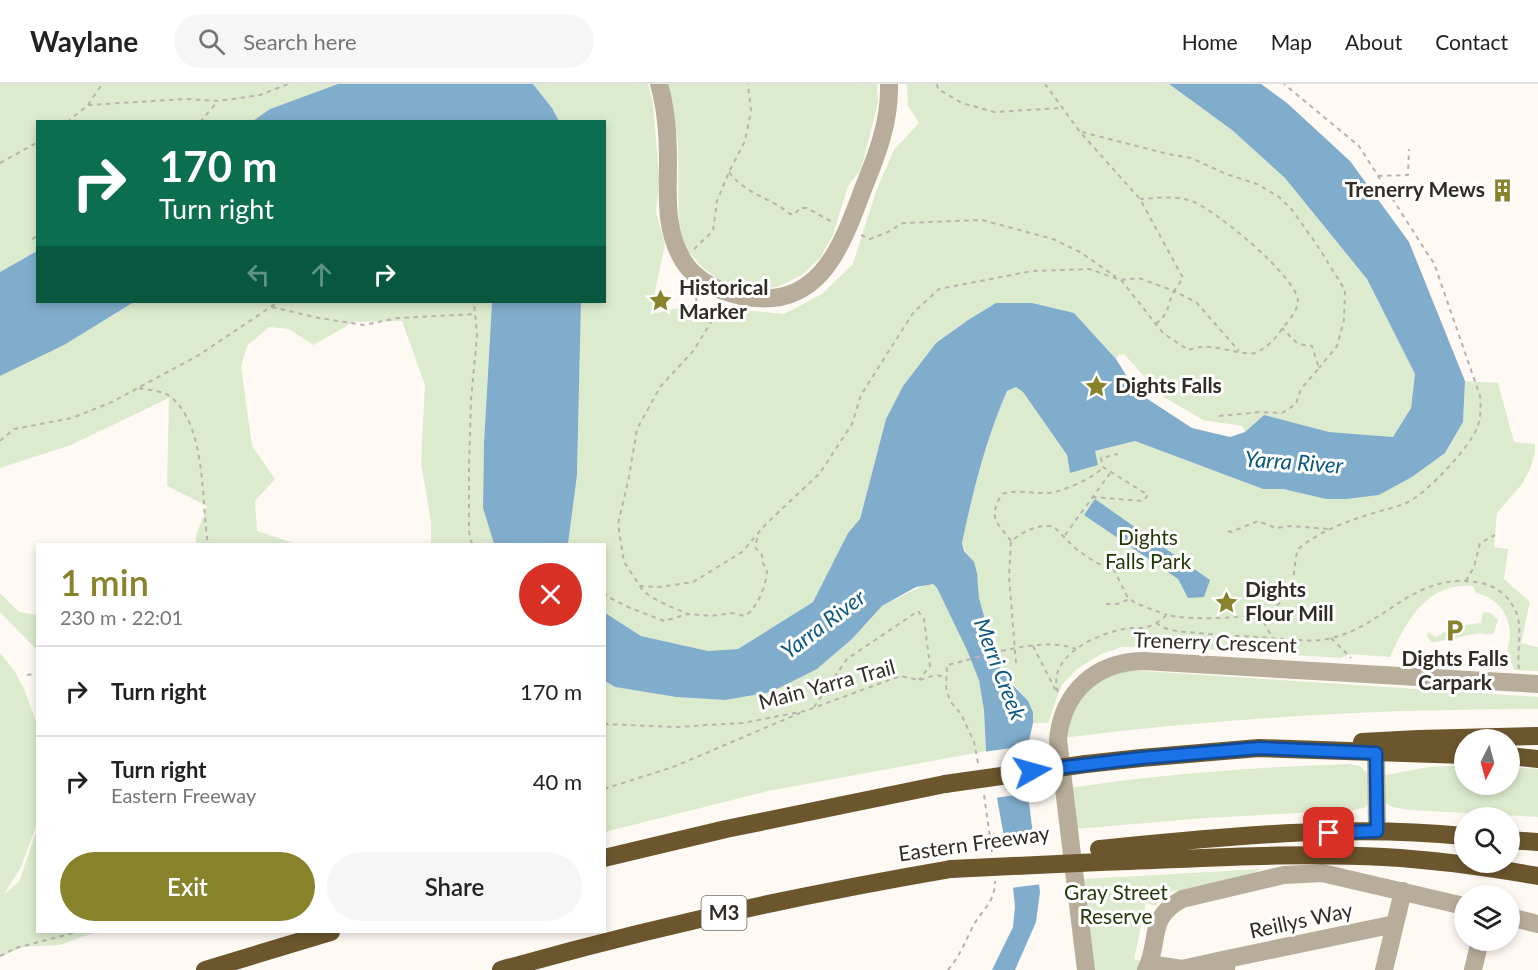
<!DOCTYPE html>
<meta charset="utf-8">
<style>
body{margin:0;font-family:Lato,sans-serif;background:#f6f6f6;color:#222;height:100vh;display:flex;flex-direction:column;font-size:22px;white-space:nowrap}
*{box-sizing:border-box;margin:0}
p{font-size:20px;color:#767676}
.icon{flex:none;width:33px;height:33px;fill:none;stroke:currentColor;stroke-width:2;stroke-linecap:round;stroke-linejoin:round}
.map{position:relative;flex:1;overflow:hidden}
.side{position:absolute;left:36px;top:459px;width:570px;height:390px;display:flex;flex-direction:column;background:#fff;border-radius:0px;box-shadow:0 3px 9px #0003}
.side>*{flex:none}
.top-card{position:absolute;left:36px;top:36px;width:570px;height:183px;border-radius:0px;box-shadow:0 3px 9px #0003;background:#0b6e4f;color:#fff;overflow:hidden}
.needle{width:39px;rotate:186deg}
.fabs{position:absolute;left:1454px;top:645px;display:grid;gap:12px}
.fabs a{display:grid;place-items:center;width:66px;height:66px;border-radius:50%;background:#fff;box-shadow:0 3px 9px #0003;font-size:30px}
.pin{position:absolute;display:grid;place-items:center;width:51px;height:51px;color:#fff;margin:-26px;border-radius:12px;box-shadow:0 3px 9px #0006}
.me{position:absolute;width:66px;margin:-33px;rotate:83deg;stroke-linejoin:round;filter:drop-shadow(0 0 4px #0008)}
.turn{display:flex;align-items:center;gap:21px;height:126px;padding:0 24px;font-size:27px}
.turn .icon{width:78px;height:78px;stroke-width:2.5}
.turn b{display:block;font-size:42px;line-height:51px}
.lanes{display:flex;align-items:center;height:57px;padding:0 24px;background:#0003;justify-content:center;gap:30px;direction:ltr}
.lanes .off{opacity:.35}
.round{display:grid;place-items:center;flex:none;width:63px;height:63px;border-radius:32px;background:#f6f6f6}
.summary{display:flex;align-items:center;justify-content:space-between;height:102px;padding:0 24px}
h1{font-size:36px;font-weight:600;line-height:45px;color:#88822a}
.primary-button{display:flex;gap:12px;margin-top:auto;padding:12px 24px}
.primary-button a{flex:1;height:69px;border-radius:36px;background:#88822a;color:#fff;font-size:24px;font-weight:600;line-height:69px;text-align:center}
.primary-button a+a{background:#f6f6f6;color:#222}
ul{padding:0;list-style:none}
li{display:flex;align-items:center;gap:18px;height:90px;padding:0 24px;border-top:2px solid #e0e0e0}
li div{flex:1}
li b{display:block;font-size:22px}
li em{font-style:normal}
header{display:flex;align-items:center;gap:36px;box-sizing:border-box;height:84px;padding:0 30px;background:#fff;border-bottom:2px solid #e0e0e0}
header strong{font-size:28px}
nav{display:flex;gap:33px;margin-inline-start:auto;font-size:21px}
.search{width:420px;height:54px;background:#f6f6f6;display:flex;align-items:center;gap:15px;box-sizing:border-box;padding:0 21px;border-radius:33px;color:#767676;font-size:22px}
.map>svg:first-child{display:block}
.green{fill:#dcebce}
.water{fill:#81adcc}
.pier{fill:#fef9f3}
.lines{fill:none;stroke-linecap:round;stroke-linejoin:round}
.path{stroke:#b8b3ad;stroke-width:2;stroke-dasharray:4.5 4.5;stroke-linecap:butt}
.minor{stroke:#b8ad9a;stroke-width:18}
.highway{stroke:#6c562d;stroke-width:18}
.highway-bridge{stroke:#6c562d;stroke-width:18}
.route-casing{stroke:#114b97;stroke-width:15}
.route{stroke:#1a73e8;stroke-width:10}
.labels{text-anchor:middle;stroke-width:6;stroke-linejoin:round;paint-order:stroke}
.shield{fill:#fff;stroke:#6f6b67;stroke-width:1.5}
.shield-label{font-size:20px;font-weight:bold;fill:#312c26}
.poi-label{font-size:21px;font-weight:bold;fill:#312c26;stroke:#fff;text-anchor:start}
.park-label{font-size:21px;fill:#253a0a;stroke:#fff}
.street-label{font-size:21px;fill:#312c26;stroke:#fff}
.water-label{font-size:22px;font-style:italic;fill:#0b5880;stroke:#fff}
</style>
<header>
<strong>Waylane</strong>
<div class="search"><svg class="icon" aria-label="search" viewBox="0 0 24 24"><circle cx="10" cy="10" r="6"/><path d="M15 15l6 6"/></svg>Search here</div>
<nav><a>Home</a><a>Map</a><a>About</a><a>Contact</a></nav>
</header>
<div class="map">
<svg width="1538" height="886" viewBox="0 0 1538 886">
<rect width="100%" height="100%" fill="#fef9f3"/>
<!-- green -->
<path class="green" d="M 0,0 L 338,0 L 270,25 L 253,37 L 38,38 L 37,167 L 0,188 Z
M 533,0 L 648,0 L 653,19 L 659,94 L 656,129 L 665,160 L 652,222 L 656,229 L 691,221 L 784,230 L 822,210 L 853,180 L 876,107 L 894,66 L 919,39 L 908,22 L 907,0 L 1169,0 L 1232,46 L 1285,94 L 1367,195 L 1415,290 L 1411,324 L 1393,353 L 1329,348 L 1264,331 L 1245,348 L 1242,342 L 1203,336 L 1162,312 L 1124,270 L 1119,271 L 1116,275 L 1074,229 L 996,219 L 968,236 L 936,259 L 903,302 L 886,335 L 860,435 L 848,449 L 813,518 L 738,565 L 707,567 L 641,552 L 605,528 L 604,460 L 568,460 L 577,391 L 581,218 L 604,218 L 604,38 L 559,37 L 552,24 Z
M 668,0 L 877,0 L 878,19 L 861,85 L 848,102 L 833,151 L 820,174 L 802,191 L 777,203 L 749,206 L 733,202 L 717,194 L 702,183 L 688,167 L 679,145 L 678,58 Z
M 134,218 L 492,218 L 484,359 L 483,424 L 494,460 L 431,460 L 431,438 L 421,379 L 425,301 L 402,237 L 354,238 L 313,261 L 289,245 L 269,243 L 247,262 L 241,282 L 252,362 L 275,395 L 255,417 L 257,447 L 297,460 L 196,460 L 196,452 L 207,422 L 167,402 L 169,314 L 71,361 L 0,384 L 0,292 L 64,261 Z
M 1465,297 L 1498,299 L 1514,358 L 1535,360 L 1535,369 L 1530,385 L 1522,400 L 1497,429 L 1494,463 L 1508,465 L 1504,495 L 1530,518 L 1521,559 L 1538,563 L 1538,587 L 1514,586 C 1512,580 1510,574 1508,568 C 1507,563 1509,559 1510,554 C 1511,531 1498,514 1476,509 L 1473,502 C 1427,498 1406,537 1390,573 L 1349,570 L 1341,574 L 1154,562 L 1122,563 L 1101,570 L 1077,585 L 1061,602 L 1048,639 L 1033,639 C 1033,614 1011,600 998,581 C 990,568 990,556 987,542 C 984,533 981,524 979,515 C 977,506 978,497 976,488 C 974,476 965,470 962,459 C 973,407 986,355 1007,307 L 1016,303 L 1023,308 L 1067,371 L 1070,389 L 1095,367 L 1135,357 L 1263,405 L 1283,405 L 1326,415 L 1379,411 L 1412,393 L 1445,369 L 1463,338 Z
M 926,500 L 932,500 L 937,504 C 951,534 972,565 980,597 C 985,620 985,644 986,667 L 768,707 L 605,748 L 605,597 L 615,603 L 676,613 L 725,616 L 817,585 L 852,555 L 882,522 Z
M 0,509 L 19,528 L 37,531 L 37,566 L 0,528 Z
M 1483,528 L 1491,529 L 1498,536 L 1494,549 C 1487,552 1482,548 1475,550 C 1460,552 1447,557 1432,558 L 1427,553 L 1428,548 L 1436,553 L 1455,542 L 1481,539 Z
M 0,569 L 14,586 L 24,605 L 38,642 L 37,739 L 21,783 L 4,810 L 19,798 L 37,745 L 38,848 L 96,848 L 60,861 L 22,863 L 0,873 Z
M 1129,586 L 1538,613 L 1538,625 C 1380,625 1220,634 1062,654 L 1065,638 L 1093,597 Z
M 1350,680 L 1360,682 L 1369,691 L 1368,720 L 1364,724 L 1354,726 L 1205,734 L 1075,745 L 1069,704 C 1162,690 1256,683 1350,680 Z
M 1464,681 L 1464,700 L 1509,700 L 1509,683 L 1538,685 L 1538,733 L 1411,726 L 1392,723 L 1385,718 L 1384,693 L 1386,691 L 1429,683 Z
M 1261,785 L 1250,791 L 1171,808 L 1159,814 L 1156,822 L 1146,819 L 1134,875 L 1144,878 L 1141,886 L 1095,886 L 1083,795 Z"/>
<!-- water -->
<path class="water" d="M 338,0 L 533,0 L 552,24 L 559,37 L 253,37 L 270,25 Z
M 1169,0 L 1261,0 L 1287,19 L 1350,77 L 1409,158 L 1465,297 L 1463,338 L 1445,369 L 1412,393 L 1379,411 L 1346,415 L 1326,415 L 1283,405 L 1263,405 L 1135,357 L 1095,367 L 1098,381 L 1070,389 L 1067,371 L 1023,308 L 1016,303 L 1007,307 C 986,355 973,407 962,459 L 964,467 L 974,478 L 977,489 L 979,514 L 987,543 L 990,566 L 997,579 L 1010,598 L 1028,617 L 1033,628 L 1033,639 L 1028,661 L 1028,710 L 1040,808 L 1036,838 L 1015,886 L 992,886 L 1013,843 L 1015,823 L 1013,803 L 997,714 L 986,667 L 984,626 L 979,596 L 967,566 L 937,504 L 933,500 L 916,503 L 882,522 L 852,555 L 817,585 L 771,608 L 725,616 L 676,613 L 615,603 L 605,597 L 604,528 L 641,552 L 708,567 L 738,565 L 813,518 L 848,449 L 860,435 L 886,335 L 903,302 L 936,259 L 968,236 L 996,219 L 1032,219 L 1074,229 L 1116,275 L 1131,299 L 1146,314 L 1192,344 L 1230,353 L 1245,348 L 1264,331 L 1329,348 L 1393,353 L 1411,324 L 1415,290 L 1367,195 L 1285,94 L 1232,46 Z
M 37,167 L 38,218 L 134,218 L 64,261 L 0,292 L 0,188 Z
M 492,218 L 581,218 L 577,391 L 568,460 L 494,460 L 483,424 L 484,359 Z
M 1095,415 L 1210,496 L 1204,513 L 1188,514 L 1178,495 L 1084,431 Z"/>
<!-- pier -->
<path class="pier" d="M 1031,661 L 1031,709 L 994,714 L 983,668 Z
M 1036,750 L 1042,800 L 1011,804 L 1001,755 Z"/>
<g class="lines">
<!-- path -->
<path class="path" d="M 937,0 L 938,5 L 962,19 L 994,28 L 1063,24
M 88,21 L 186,15 L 218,17 L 260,11 L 288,0
M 67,38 L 88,21 L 102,0
M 200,38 L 218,17
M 1082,48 L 1168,70 L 1191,74 L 1226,90 L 1257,100 L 1279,113 L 1292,126 L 1315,158 L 1345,206 L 1344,236 L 1337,262 L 1319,284
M 0,79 L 38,58
M 729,88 C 746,111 770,113 790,130 L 795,130 L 800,124 L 807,124 L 834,139
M 1378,92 L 1408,91 L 1409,65
M 861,151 L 870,155 L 888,148 L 903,139 L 982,136 L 1053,155 L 1080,168 L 1116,193
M 32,155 L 38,152
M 694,165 L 713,147 L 717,117 L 729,88 L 745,57 L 751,27 L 748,0
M 1121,196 L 1163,249 L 1188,266 C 1192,265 1197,263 1201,263 C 1214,261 1246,272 1255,269 C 1267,264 1274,256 1282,245 C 1288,237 1297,228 1298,218 C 1299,194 1216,127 1194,118 C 1176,111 1158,114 1140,115
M 696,213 L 697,221 L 716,230 L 694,266 L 660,303 L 637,345 L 629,393 L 618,440 L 624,478 L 640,502 L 660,503 L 693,498 L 742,468 L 766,440 L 820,389 L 852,340 L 861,311 L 913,229 L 939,205 L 1032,187 L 1089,185 L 1120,196 L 1139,194 L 1174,207 L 1183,194 L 1140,115 L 1080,48 L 1045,0
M 272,223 L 319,234 L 364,241 L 398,234 L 476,230
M 1156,240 C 1171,227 1166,223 1174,207 L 1196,218 L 1239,267
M 139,304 C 148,306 164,307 171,313 C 207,343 201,418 208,460
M 1219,332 L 1260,328 L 1282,329 L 1296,320 L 1301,305 L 1319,284 L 1312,262 L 1298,260 L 1282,244
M 0,357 L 14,345 L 72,334 L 112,318 L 199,271 L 278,218
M 1092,413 L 1143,417 L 1148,411 L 1103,383 L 1101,374 L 1118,370
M 1228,447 L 1231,448 L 1258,437 L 1276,444 L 1291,442 L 1329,445
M 1065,451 L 1111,388
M 1011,457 C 996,438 988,433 1002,410 C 1017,405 1033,410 1049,409 C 1064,407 1094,394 1103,383
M 472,460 L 469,448 L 469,383 L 471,316 L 477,251 L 474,218
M 1466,497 L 1474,483 L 1480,459 L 1495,451
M 640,502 C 643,512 677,526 687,529
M 604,508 L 608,513 L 628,523 L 664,537 L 688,530 L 711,532 L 732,529 L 745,532 C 758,524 767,499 767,485 L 763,480 L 762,471 L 755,463 L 758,451
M 1106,520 L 1117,520 L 1130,515
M 1259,530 L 1272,553
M 1156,539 C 1160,541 1163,544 1168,545 C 1178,548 1189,548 1199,549 C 1224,552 1248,552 1272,554 C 1291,555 1312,559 1331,554 C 1386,542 1414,486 1481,499 C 1495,502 1506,510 1513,522 C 1525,541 1516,564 1519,585
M 1331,554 L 1351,574
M 1033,562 L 1056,607
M 1016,579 L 1009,493 L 1011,457 C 1025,447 1035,441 1053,442 L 1076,465 L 1095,478 L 1114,486 L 1127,512 L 1135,519 L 1167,531
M 27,591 L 38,589
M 1058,608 C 1046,572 1097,550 1124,545 C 1131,543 1140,545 1147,543 C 1154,541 1161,536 1167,531 C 1186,536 1241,535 1260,529 C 1271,526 1281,520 1287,511 C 1296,499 1293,480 1298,465 C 1321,446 1348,437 1377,428 C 1387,425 1398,423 1408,418 C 1426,410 1470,363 1477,344 C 1481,334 1481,323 1480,312 L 1434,179 L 1427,169 L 1359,62 L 1284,0
M 814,623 L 847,575 L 918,527 L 924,535 L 930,582 L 919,596
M 604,640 L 675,643 L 743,639 L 805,627 L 900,592 L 919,596 L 936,591 L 946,593
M 978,679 L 974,658 L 961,630 L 950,617 L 946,603 L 947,581 C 984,573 1040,551 1076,565
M 604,705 L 673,683 L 800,629
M 984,711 L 992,768
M 0,872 L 16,864 L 77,848
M 948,886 C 959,873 965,859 972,844 C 981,826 995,820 995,797"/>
<!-- minor -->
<path class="minor" d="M 659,0 C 666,24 668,51 668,77 C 668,112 664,146 684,178 C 697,198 718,207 741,212 C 819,228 841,164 863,105 C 877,71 890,38 889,0
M 1376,669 L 1377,747
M 1509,833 L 1538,840
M 1149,880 L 1182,885 L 1227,875
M 1086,886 L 1058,655 C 1063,607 1096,578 1143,577 L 1538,600
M 1146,886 C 1161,856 1146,835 1182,815 L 1284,791 L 1322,789 L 1464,822
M 1226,886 L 1227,875 L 1395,840
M 1384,886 L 1403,807
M 1473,886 L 1480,856"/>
<!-- highway -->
<path class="highway" d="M 1362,658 L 1418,655 L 1538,652
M 1509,672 L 1538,675
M 1086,680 L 1141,674 L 1259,664 L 1464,671
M 1509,756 L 1538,758
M 1099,765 C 1219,753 1343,740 1464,752
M 604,774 L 726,745 L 945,700
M 1100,778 C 1194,775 1290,768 1384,773 C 1436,776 1487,783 1538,792
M 205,886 L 331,848
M 501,886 C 649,844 799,811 951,785"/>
<!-- highway-bridge -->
<path class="highway-bridge" d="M 945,700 L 1086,680
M 951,785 L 1100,778"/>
</g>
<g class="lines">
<defs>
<path id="route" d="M 1032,687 L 1141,674 L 1259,664 L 1376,669 L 1377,747 L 1329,749"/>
</defs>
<!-- route casing -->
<use href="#route" class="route-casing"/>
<!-- route -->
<use href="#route" class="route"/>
</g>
<!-- icons -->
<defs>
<symbol id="building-bare" viewBox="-9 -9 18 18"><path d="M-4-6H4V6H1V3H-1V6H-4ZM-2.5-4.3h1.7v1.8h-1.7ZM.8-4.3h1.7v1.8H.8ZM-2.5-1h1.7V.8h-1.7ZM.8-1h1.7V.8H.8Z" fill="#88822a" stroke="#fff" stroke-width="2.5" paint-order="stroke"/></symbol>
<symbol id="sight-bare" viewBox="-9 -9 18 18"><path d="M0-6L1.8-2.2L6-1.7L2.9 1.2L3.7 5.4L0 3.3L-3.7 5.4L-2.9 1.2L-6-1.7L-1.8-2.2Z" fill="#88822a" stroke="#fff" stroke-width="2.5" paint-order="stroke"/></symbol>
<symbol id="parking-bare" viewBox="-9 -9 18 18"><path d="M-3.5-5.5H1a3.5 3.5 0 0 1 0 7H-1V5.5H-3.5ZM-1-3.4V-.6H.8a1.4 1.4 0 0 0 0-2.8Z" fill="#88822a" stroke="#fff" stroke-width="2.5" paint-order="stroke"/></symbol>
</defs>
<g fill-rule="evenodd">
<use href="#building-bare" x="1486" y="90" width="33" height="33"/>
<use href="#sight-bare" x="644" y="200" width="33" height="33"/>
<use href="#sight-bare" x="1080" y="286" width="33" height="33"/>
<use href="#sight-bare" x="1210" y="502" width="33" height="33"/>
<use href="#parking-bare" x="1438" y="530" width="33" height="33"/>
</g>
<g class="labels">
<!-- shield labels -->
<rect class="shield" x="701.5" y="812" width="45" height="34" rx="4.5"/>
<g class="shield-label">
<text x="724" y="836">M3</text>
</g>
<!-- poi labels -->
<g class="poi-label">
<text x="1485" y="113" text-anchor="end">Trenerry Mews</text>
<text x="679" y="211">Historical<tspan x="679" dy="24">Marker</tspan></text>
<text x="1115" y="309">Dights Falls</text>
<text x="1245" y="513">Dights<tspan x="1245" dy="24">Flour Mill</tspan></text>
<text x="1455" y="582" text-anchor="middle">Dights Falls<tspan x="1455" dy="24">Carpark</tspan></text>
</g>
<!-- park labels -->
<g class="park-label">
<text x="1148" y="461">Dights<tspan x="1148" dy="24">Falls Park</tspan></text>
<text x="1116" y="816">Gray Street<tspan x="1116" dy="24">Reserve</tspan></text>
</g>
<!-- street labels -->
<g class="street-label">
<text transform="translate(1215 559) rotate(2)" y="7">Trenerry Crescent</text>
<text transform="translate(827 601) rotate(-15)" y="7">Main Yarra Trail</text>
<text transform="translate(974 760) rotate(-8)" y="7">Eastern Freeway</text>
<text transform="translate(1301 837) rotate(-12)" y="7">Reillys Way</text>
</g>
<!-- water labels -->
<g class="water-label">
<text transform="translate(1294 378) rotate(4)" y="8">Yarra River</text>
<text transform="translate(823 540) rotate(-37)" y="8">Yarra River</text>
<text transform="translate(1000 585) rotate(69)" y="8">Merri Creek</text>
</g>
</g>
</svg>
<div class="fabs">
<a><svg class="needle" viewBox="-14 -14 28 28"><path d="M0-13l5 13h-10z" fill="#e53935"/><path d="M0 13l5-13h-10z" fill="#767676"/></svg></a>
<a><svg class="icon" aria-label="search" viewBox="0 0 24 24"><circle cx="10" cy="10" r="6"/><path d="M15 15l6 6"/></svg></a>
<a><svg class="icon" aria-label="layers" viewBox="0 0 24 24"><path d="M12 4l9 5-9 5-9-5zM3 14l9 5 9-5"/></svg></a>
</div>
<div class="pin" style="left:1329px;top:749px;background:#d93025"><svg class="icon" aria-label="arrive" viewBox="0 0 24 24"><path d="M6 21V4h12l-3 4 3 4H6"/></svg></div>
<svg class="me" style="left:1032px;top:687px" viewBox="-20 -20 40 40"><circle r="19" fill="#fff"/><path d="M0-13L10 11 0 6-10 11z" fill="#1a73e8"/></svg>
<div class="top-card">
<div class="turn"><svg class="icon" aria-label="right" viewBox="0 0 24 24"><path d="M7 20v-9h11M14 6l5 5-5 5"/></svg><div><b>170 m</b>Turn right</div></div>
<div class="lanes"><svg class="icon off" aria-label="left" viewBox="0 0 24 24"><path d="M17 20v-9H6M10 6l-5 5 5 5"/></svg><svg class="icon off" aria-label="ahead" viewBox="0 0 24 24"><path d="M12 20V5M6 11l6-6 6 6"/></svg><svg class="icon" aria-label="right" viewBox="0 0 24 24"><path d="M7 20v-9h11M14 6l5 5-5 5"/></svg></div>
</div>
<section class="side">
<div class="summary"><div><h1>1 min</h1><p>230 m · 22:01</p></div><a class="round" style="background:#d93025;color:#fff"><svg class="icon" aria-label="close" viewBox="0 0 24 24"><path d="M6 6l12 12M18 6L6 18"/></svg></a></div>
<ul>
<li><svg class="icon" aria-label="right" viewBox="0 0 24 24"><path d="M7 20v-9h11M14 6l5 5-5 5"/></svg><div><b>Turn right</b></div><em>170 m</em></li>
<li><svg class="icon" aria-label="right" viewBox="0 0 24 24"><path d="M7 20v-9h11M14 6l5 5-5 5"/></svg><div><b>Turn right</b><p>Eastern Freeway</p></div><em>40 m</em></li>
</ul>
<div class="primary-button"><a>Exit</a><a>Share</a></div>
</section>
</div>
